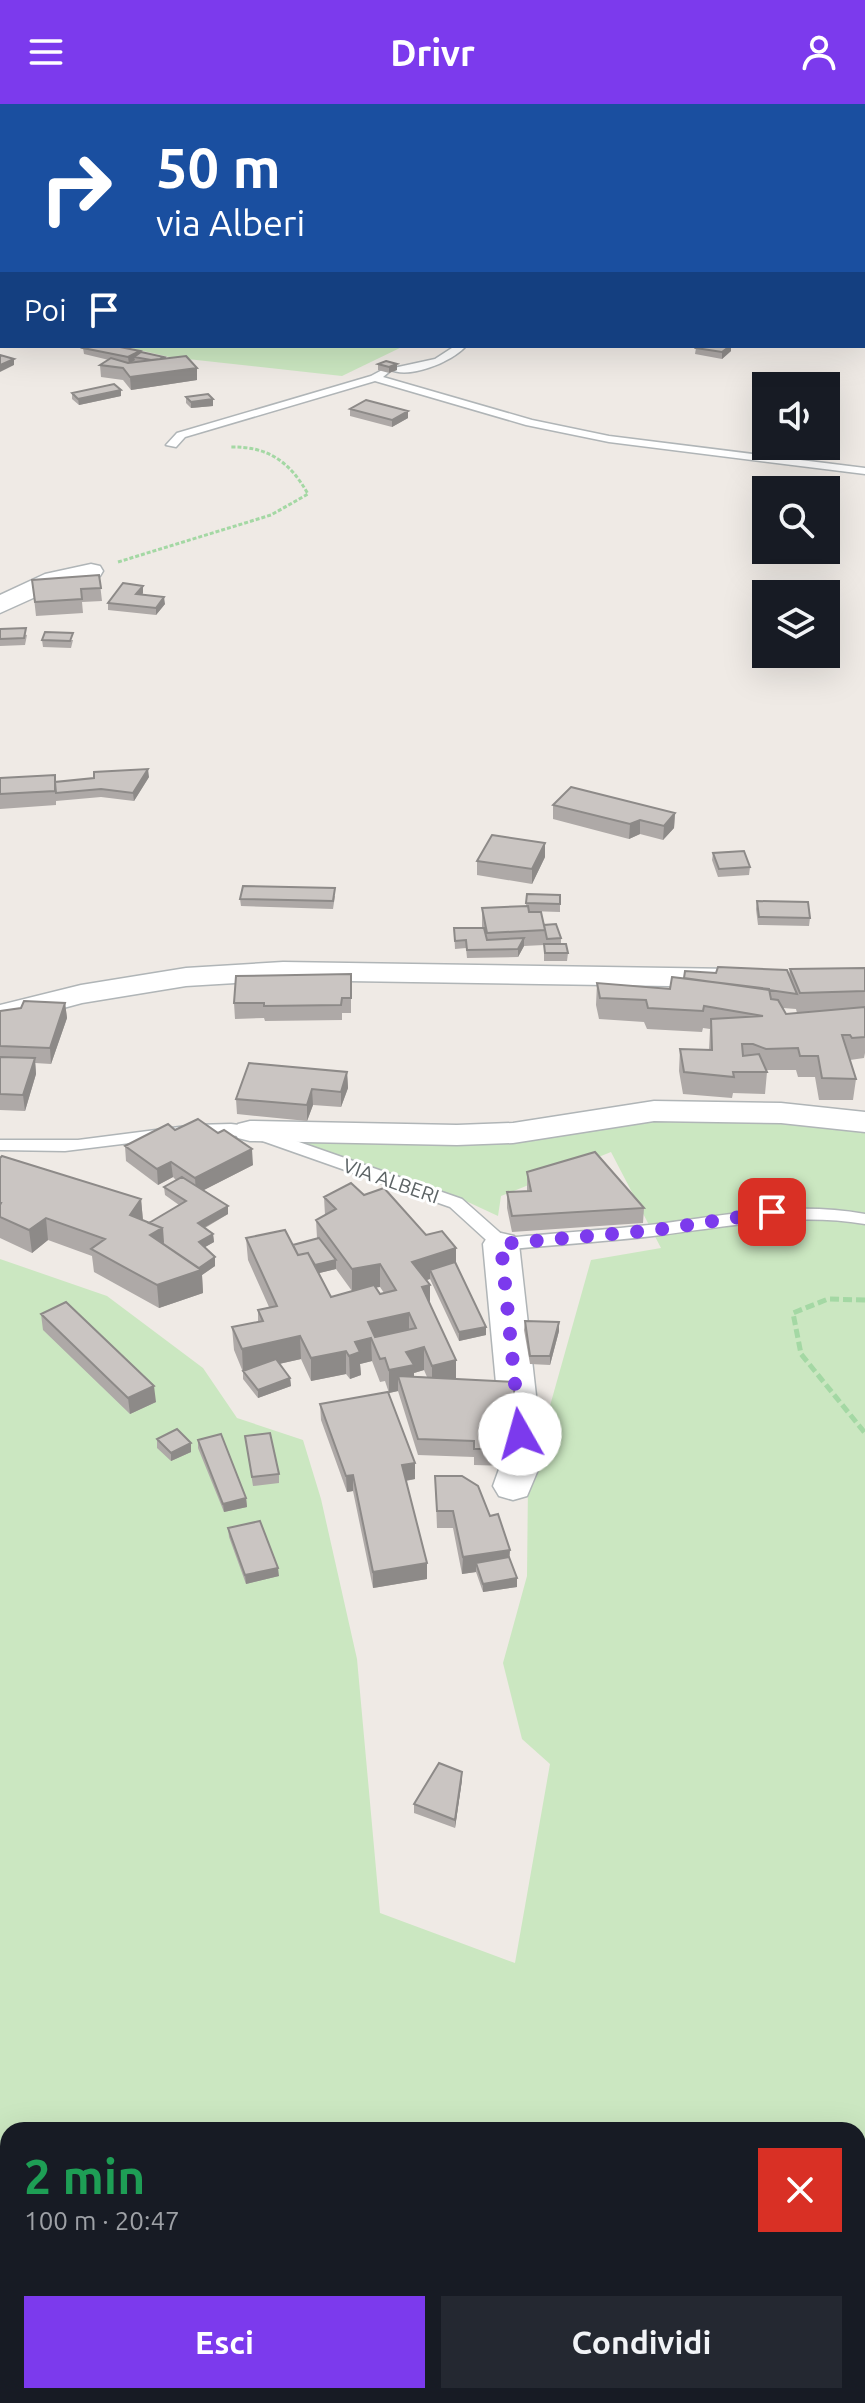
<!DOCTYPE html>
<html lang="it">
<meta charset="utf-8">
<style>
body{margin:0;font-family:Ubuntu,sans-serif;background:#242831;color:#f1f3f6;height:100vh;display:flex;flex-direction:column;font-size:30px;white-space:nowrap}
*{box-sizing:border-box;margin:0}
p{font-size:26px;color:#9ea1a6}
.icon{flex:none;width:44px;height:44px;fill:none;stroke:currentColor;stroke-width:2;stroke-linecap:round;stroke-linejoin:round}
.map{position:relative;flex:1;overflow:hidden}
.drawer{position:absolute;left:0px;top:2018px;width:866px;height:282px;display:flex;flex-direction:column;background:#171b24;border-radius:24px 24px 0 0;box-shadow:0 8px 32px #0002}
.drawer>*{flex:none}
.guide{position:absolute;left:0px;top:0px;width:866px;height:244px;box-shadow:0 8px 32px #0002;background:#1a4fa0;color:#fff;overflow:hidden}
.fabs{position:absolute;left:752px;top:268px;display:grid;gap:16px}
.fabs a{display:grid;place-items:center;width:88px;height:88px;border-radius:0px;background:#171b24;box-shadow:0 8px 32px #0002;font-size:40px}
.pin{position:absolute;display:grid;place-items:center;width:68px;height:68px;color:#fff;margin:-34px;border-radius:16px;box-shadow:0 4px 12px #0006}
.me{position:absolute;width:88px;margin:-44px;rotate:353deg;stroke-linejoin:round;filter:drop-shadow(0 0 6px #0008)}
.turn{display:flex;align-items:center;gap:28px;height:168px;padding:0 24px;font-size:36px}
.turn .icon{width:104px;height:104px;stroke-width:2.5}
.turn b{display:block;font-size:56px;line-height:68px}
.then{display:flex;align-items:center;height:76px;padding:0 24px;background:#0003;gap:16px;font-size:30px}
.round{display:grid;place-items:center;flex:none;width:84px;height:84px;border-radius:0px;background:#242831}
.headline{display:flex;align-items:center;justify-content:space-between;height:136px;padding:0 24px}
h1{font-size:48px;font-weight:700;line-height:60px;color:#1e9e55}
.action{display:flex;gap:16px;margin-top:auto;padding:16px 24px}
.action a{flex:1;height:92px;border-radius:0px;background:#7c3aed;color:#fff;font-size:32px;font-weight:700;line-height:92px;text-align:center}
.action a+a{background:#242831;color:#f1f3f6}
header{display:flex;justify-content:space-between;align-items:center;height:104px;padding:0 24px;background:#7c3aed;color:#fff;font-size:36px;font-weight:700}
.map>svg:first-child{display:block}
.green{fill:#cbe7c1;fill-rule:evenodd}
.lines{fill:none;stroke-linecap:round;stroke-linejoin:round}
.lane-casing{stroke:#b0b5b7;stroke-width:3}
.street-casing{stroke:#b0b5b7;stroke-width:3}
.secondary-casing{stroke:#b1b7ba;stroke-width:3}
.path-far1{stroke:#a4d8a4;stroke-width:3;stroke-dasharray:4 2;stroke-linecap:butt}
.path{stroke:#a4d8a4;stroke-width:5;stroke-dasharray:9 4;stroke-linecap:butt}
.lane{fill:#fff;fill-rule:evenodd}
.street{fill:#fff;fill-rule:evenodd}
.secondary{fill:#fff;fill-rule:evenodd}
.wall{fill:#aea9a7;fill-rule:evenodd}
.shaded-wall{fill:#8d8a88}
.building{fill:#cac5c2;stroke:#8d8a88;stroke-width:2;fill-rule:evenodd}
.route{stroke:#7c3aed;stroke-width:14;stroke-dasharray:0 25.2}
.labels{text-anchor:middle;stroke-width:6;stroke-linejoin:round;paint-order:stroke}
.street-label{font-size:20px;fill:#5c6365;stroke:#fff}
</style>
<header><svg class="icon" aria-label="menu" viewBox="0 0 24 24"><path d="M4 6h16M4 12h16M4 18h16"/></svg>Drivr<svg class="icon" aria-label="person" viewBox="0 0 24 24"><circle cx="12" cy="8" r="4"/><path d="M4 21q1-7 8-7t8 7"/></svg></header>
<div class="map">
<svg width="865" height="2299" viewBox="0 0 865 2299">
<rect width="100%" height="100%" fill="#efeae5"/>
<!-- green -->
<path class="green" d="M 592,0 L 865,0 L 865,119 L 864,2 Z
M 122,242 L 404,242 L 342,272 L 169,253 Z
M 655,1013 L 736,1015 L 865,1026 L 865,2299 L 0,2299 L 0,1155 L 107,1192 L 203,1264 L 237,1314 L 303,1336 L 321,1395 L 357,1555 L 380,1809 L 515,1859 L 550,1660 L 522,1635 L 503,1559 L 527,1472 L 528,1380 L 591,1156 L 661,1144 L 611,1048 L 501,1092 L 498,1112 L 455,1092 L 286,1033 ZM 8,2026 L 858,2026 L 858,2292 L 8,2292 Z"/>
<g class="lines">
<defs>
<path id="lane" d="M 865,114 L 865,121 L 864,121 L 864,114 Z
M 455,242 L 466,242 C 452,258 408,276 389,265 L 435,255 Z
M 384,265 L 389,268 L 383,273 L 532,316 L 609,332 L 865,364 L 865,370 L 609,338 L 526,321 L 375,277 L 185,333 L 176,343 L 166,341 L 177,329 L 371,272 Z
M 231,1020 L 256,1023 L 462,1095 L 506,1134 C 556,1129 607,1126 658,1120 C 728,1111 794,1097 865,1110 L 865,1120 C 793,1108 725,1123 653,1132 C 602,1138 552,1141 501,1146 L 495,1144 L 450,1103 L 248,1032 L 195,1031 L 65,1047 L 0,1046 L 0,1036 L 78,1036 L 195,1021 Z"/>
<path id="street" d="M 91,460 L 100,462 L 103,467 L 100,472 L 62,481 L 0,509 L 0,491 L 45,470 Z
M 283,858 L 734,865 L 745,867 L 750,874 L 745,881 L 734,883 L 283,876 L 186,882 L 82,899 L 0,921 L 0,901 L 81,881 L 186,864 Z
M 654,997 L 781,999 L 865,1008 L 865,1028 L 781,1019 L 654,1017 L 513,1039 L 457,1041 L 250,1037 L 238,1034 L 233,1027 L 238,1020 L 250,1017 L 457,1021 L 513,1019 Z
M 501,1129 L 514,1132 L 519,1140 L 543,1354 L 527,1392 L 513,1396 L 499,1392 L 493,1382 L 503,1354 L 483,1140 L 488,1132 Z"/>
<path id="secondary" d="M 371,0 L 405,0 L 370,2 Z
M 0,16 L 2,16 L 2,29 L 0,29 Z"/>
</defs>
<!-- lane casing -->
<use href="#lane" class="lane-casing"/>
<!-- street casing -->
<use href="#street" class="street-casing"/>
<!-- secondary casing -->
<use href="#secondary" class="secondary-casing"/>
<!-- path-far1 -->
<path class="path-far1" d="M 118,458 L 271,411 L 308,390 C 290,358 268,342 230,343"/>
<!-- path -->
<path class="path" d="M 865,1196 L 828,1195 L 793,1209 L 801,1250 L 865,1329"/>
<!-- lane -->
<use href="#lane" class="lane"/>
<!-- street -->
<use href="#street" class="street"/>
<!-- secondary -->
<use href="#secondary" class="secondary"/>
</g>
<!-- wall -->
<path class="wall" d="M 698,242 L 731,242 L 731,247 L 722,255 L 695,250 L 696,244 Z
M 83,244 L 140,249 L 164,254 L 197,276 L 131,286 L 123,276 L 101,273 L 100,261 L 109,256 L 84,250 Z
M 378,260 L 397,260 L 397,266 L 389,269 L 378,266 Z
M 72,289 L 121,292 L 79,301 L 72,295 Z
M 186,293 L 213,302 L 191,304 L 186,299 Z
M 350,305 L 408,314 L 392,323 L 350,312 Z
M 99,471 L 102,497 L 82,498 L 83,509 L 36,512 L 32,476 Z
M 143,482 L 143,489 L 142,491 L 165,500 L 156,511 L 108,506 L 108,499 Z
M 0,525 L 27,531 L 25,541 L 0,542 Z
M 42,536 L 73,536 L 71,544 L 43,543 Z
M 149,673 L 134,697 L 101,693 L 56,697 L 56,693 L 56,701 L 0,705 L 0,674 L 55,678 Z
M 553,701 L 675,709 L 674,724 L 663,736 L 640,730 L 629,735 L 553,715 Z
M 545,739 L 545,753 L 532,780 L 477,771 L 477,757 Z
M 713,749 L 750,763 L 749,771 L 718,773 L 712,756 Z
M 527,790 L 560,791 L 560,808 L 529,807 L 561,834 L 561,840 L 568,849 L 567,857 L 544,857 L 544,841 L 524,842 L 518,853 L 467,854 L 466,844 L 455,845 L 454,824 L 482,824 L 482,804 L 526,802 Z
M 335,792 L 333,805 L 241,802 L 240,795 Z
M 757,797 L 810,814 L 809,822 L 758,821 L 756,805 Z
M 865,864 L 865,949 L 864,954 L 850,956 L 856,975 L 853,996 L 819,996 L 815,973 L 798,973 L 796,966 L 766,966 L 767,968 L 765,990 L 733,989 L 732,994 L 683,990 L 679,967 L 680,945 L 709,946 L 710,925 L 703,924 L 702,928 L 647,925 L 644,918 L 599,915 L 596,901 L 597,879 L 670,885 L 684,874 L 716,869 L 789,871 L 790,865 ZM 783,904 L 796,905 L 797,909 L 786,910 Z
M 351,870 L 351,909 L 342,909 L 342,916 L 265,917 L 264,914 L 235,915 L 234,899 Z
M 65,899 L 67,914 L 51,960 L 35,959 L 36,970 L 25,1007 L 0,1006 L 0,907 Z
M 347,968 L 348,984 L 341,1003 L 313,1001 L 307,1017 L 237,1010 L 236,995 Z
M 175,1026 L 253,1061 L 204,1086 L 228,1102 L 228,1110 L 205,1124 L 213,1130 L 214,1138 L 205,1143 L 215,1162 L 202,1171 L 203,1189 L 159,1204 L 94,1168 L 92,1152 L 48,1136 L 32,1149 L 0,1134 L 0,1054 L 141,1095 L 143,1116 L 149,1119 L 179,1101 L 165,1091 L 164,1083 L 176,1076 L 173,1073 L 158,1081 L 126,1057 L 125,1042 Z
M 527,1068 L 644,1104 L 643,1119 L 512,1128 L 507,1104 L 507,1088 L 527,1087 Z
M 364,1091 L 426,1131 L 456,1144 L 456,1161 L 486,1231 L 459,1237 L 430,1175 L 427,1176 L 430,1181 L 430,1200 L 456,1256 L 456,1275 L 515,1278 L 509,1362 L 474,1361 L 474,1353 L 418,1351 L 398,1287 L 389,1289 L 385,1277 L 380,1278 L 372,1257 L 360,1260 L 361,1271 L 350,1275 L 346,1270 L 311,1277 L 301,1255 L 279,1260 L 290,1274 L 291,1282 L 258,1294 L 243,1275 L 243,1268 L 234,1246 L 232,1223 L 258,1218 L 258,1206 L 269,1203 L 248,1156 L 246,1134 L 293,1141 L 317,1134 L 316,1116 L 325,1111 L 324,1093 ZM 336,1165 L 352,1187 L 331,1193 L 319,1169 ZM 376,1183 L 380,1183 L 384,1189 L 380,1190 ZM 424,1266 L 427,1273 L 414,1272 L 414,1269 Z
M 41,1210 L 156,1298 L 130,1310 L 43,1226 Z
M 525,1217 L 559,1218 L 559,1227 L 550,1261 L 530,1260 L 524,1226 Z
M 320,1300 L 415,1375 L 406,1377 L 427,1459 L 427,1475 L 373,1484 L 353,1387 L 347,1388 L 321,1316 Z
M 245,1332 L 279,1370 L 279,1379 L 253,1382 Z
M 157,1335 L 191,1348 L 171,1357 L 157,1344 Z
M 198,1336 L 246,1394 L 247,1403 L 224,1408 L 198,1344 Z
M 435,1372 L 490,1412 L 509,1454 L 517,1474 L 517,1483 L 483,1488 L 476,1468 L 462,1470 L 453,1424 L 437,1424 Z
M 228,1424 L 279,1472 L 246,1480 L 229,1433 Z
M 462,1676 L 455,1724 L 414,1709 L 414,1700 Z"/>
<!-- shaded-wall -->
<path class="shaded-wall" d="M 730,242 L 731,242 L 731,247 L 722,255 L 722,248 Z
M 140,247 L 140,253 L 134,253 L 135,256 L 129,260 L 128,253 Z
M 14,255 L 14,261 L 0,268 L 0,261 Z
M 397,260 L 397,266 L 389,269 L 389,263 Z
M 197,264 L 197,276 L 131,286 L 130,273 Z
M 121,286 L 121,292 L 79,301 L 78,295 Z
M 213,295 L 213,302 L 191,304 L 191,298 Z
M 408,307 L 408,314 L 392,323 L 392,316 Z
M 143,482 L 143,489 L 137,497 L 136,490 Z
M 164,493 L 165,500 L 156,511 L 156,504 Z
M 148,665 L 149,673 L 134,697 L 133,689 Z
M 675,709 L 674,724 L 663,736 L 664,722 Z
M 640,716 L 640,730 L 629,735 L 630,720 Z
M 545,739 L 545,753 L 532,780 L 532,765 Z
M 524,834 L 524,842 L 518,853 L 518,845 Z
M 65,899 L 67,914 L 51,960 L 50,944 Z
M 35,954 L 36,970 L 25,1007 L 23,991 Z
M 347,968 L 348,984 L 341,1003 L 341,988 Z
M 312,985 L 313,1001 L 307,1017 L 307,1001 Z
M 252,1045 L 253,1061 L 196,1090 L 195,1074 Z
M 171,1058 L 173,1073 L 158,1081 L 157,1065 Z
M 141,1095 L 143,1117 L 130,1111 Z
M 228,1102 L 228,1110 L 198,1127 L 198,1119 Z
M 46,1114 L 48,1136 L 32,1149 L 29,1126 Z
M 162,1124 L 163,1147 L 150,1131 Z
M 213,1130 L 214,1138 L 200,1146 L 199,1138 Z
M 456,1144 L 456,1166 L 430,1166 L 430,1175 L 412,1180 L 412,1158 Z
M 215,1153 L 215,1162 L 202,1171 L 203,1189 L 159,1204 L 157,1181 Z
M 336,1156 L 336,1165 L 299,1174 L 298,1165 Z
M 380,1160 L 380,1183 L 352,1188 L 352,1165 Z
M 430,1181 L 430,1203 L 422,1183 Z
M 409,1209 L 409,1232 L 371,1234 L 372,1257 L 360,1260 L 361,1271 L 350,1275 L 349,1252 L 355,1238 L 368,1218 Z
M 559,1218 L 559,1227 L 550,1261 L 550,1252 Z
M 486,1223 L 486,1231 L 459,1237 L 459,1228 Z
M 300,1232 L 301,1255 L 243,1268 L 242,1245 Z
M 424,1243 L 424,1266 L 414,1269 L 414,1284 L 398,1272 L 398,1287 L 389,1289 L 389,1266 L 406,1248 Z
M 346,1247 L 346,1270 L 311,1277 L 311,1254 Z
M 456,1256 L 456,1279 L 432,1285 L 432,1262 Z
M 290,1274 L 291,1282 L 258,1294 L 258,1286 Z
M 515,1278 L 514,1294 L 509,1362 L 509,1345 Z
M 154,1282 L 156,1298 L 130,1310 L 128,1294 Z
M 191,1339 L 191,1348 L 171,1357 L 171,1349 Z
M 415,1359 L 415,1375 L 403,1377 L 402,1361 Z
M 353,1371 L 353,1387 L 347,1388 L 346,1372 Z
M 246,1394 L 247,1403 L 224,1408 L 223,1400 Z
M 510,1446 L 509,1462 L 476,1459 L 476,1468 L 462,1470 L 463,1453 Z
M 427,1459 L 427,1475 L 373,1484 L 373,1468 Z
M 278,1464 L 279,1472 L 246,1480 L 245,1471 Z
M 517,1474 L 517,1483 L 483,1488 L 483,1480 Z
M 462,1668 L 462,1676 L 455,1724 L 455,1716 Z"/>
<!-- building -->
<path class="building" d="M 35,0 L 66,0 L 82,2 L 32,2 Z
M 459,0 L 467,2 L 449,2 Z
M 0,201 L 2,201 L 2,215 L 0,215 Z
M 87,242 L 115,242 L 140,247 L 128,253 L 83,244 Z
M 698,242 L 730,242 L 722,248 L 696,244 Z
M 141,248 L 164,253 L 160,255 L 151,256 L 134,253 Z
M 0,251 L 14,255 L 0,261 Z
M 186,252 L 197,264 L 130,273 L 123,264 L 100,261 L 111,254 L 128,259 Z
M 386,257 L 397,260 L 389,263 L 378,260 Z
M 114,280 L 121,286 L 78,295 L 72,289 Z
M 208,290 L 213,295 L 191,298 L 186,293 Z
M 366,296 L 408,307 L 392,316 L 350,305 Z
M 99,471 L 101,484 L 81,485 L 82,495 L 35,498 L 32,476 Z
M 123,479 L 143,482 L 136,490 L 164,493 L 156,504 L 108,499 Z
M 26,524 L 24,534 L 0,535 L 0,525 Z
M 45,528 L 73,529 L 70,537 L 42,536 Z
M 148,665 L 133,689 L 101,685 L 56,689 L 55,678 L 94,674 L 94,668 Z
M 55,671 L 55,687 L 0,690 L 0,674 Z
M 571,683 L 675,709 L 664,722 L 640,716 L 630,720 L 553,701 Z
M 492,731 L 545,739 L 532,765 L 477,757 Z
M 744,747 L 750,763 L 719,765 L 713,749 Z
M 243,782 L 335,784 L 333,797 L 240,795 Z
M 527,790 L 560,791 L 560,800 L 526,799 Z
M 757,797 L 808,798 L 810,814 L 759,813 Z
M 528,802 L 529,808 L 541,808 L 545,826 L 487,829 L 482,804 Z
M 556,820 L 561,834 L 547,835 L 544,821 Z
M 454,824 L 484,824 L 487,836 L 524,834 L 518,845 L 467,846 L 466,836 L 455,837 Z
M 544,840 L 566,840 L 568,849 L 545,849 Z
M 718,863 L 787,866 L 797,890 L 684,874 L 685,867 L 716,869 Z
M 865,864 L 865,887 L 800,889 L 790,865 Z
M 351,870 L 351,894 L 342,894 L 341,901 L 264,902 L 264,899 L 234,899 L 236,872 Z
M 672,873 L 769,885 L 771,895 L 778,896 L 786,910 L 865,903 L 865,933 L 852,934 L 850,931 L 842,931 L 856,975 L 822,974 L 818,952 L 800,952 L 798,944 L 766,945 L 753,940 L 742,940 L 743,952 L 759,950 L 767,968 L 733,968 L 734,973 L 684,968 L 680,945 L 712,946 L 711,915 L 763,912 L 704,902 L 703,907 L 648,904 L 646,896 L 600,894 L 597,879 L 670,885 Z
M 24,897 L 65,899 L 50,944 L 0,942 L 0,907 L 21,904 Z
M 0,953 L 35,954 L 23,991 L 0,990 Z
M 249,959 L 347,968 L 341,988 L 312,985 L 307,1001 L 236,995 Z
M 198,1015 L 218,1029 L 224,1026 L 252,1045 L 195,1074 L 171,1058 L 157,1065 L 125,1042 L 168,1020 L 175,1026 Z
M 595,1048 L 644,1104 L 512,1112 L 507,1088 L 531,1087 L 527,1068 Z
M 2,1052 L 141,1095 L 130,1111 L 162,1124 L 150,1131 L 201,1166 L 157,1181 L 91,1145 L 105,1135 L 46,1114 L 29,1126 L 0,1113 L 0,1101 L 1,1099 L 0,1099 L 0,1054 Z
M 182,1073 L 228,1102 L 198,1119 L 213,1130 L 199,1138 L 215,1153 L 199,1164 L 162,1139 L 163,1138 L 162,1124 L 149,1119 L 186,1097 L 164,1083 Z
M 351,1079 L 364,1091 L 384,1084 L 426,1131 L 442,1127 L 456,1144 L 412,1158 L 430,1181 L 422,1183 L 456,1256 L 432,1262 L 424,1243 L 406,1248 L 414,1261 L 389,1266 L 385,1254 L 380,1255 L 371,1234 L 355,1238 L 360,1248 L 349,1252 L 346,1247 L 311,1254 L 300,1232 L 242,1245 L 232,1223 L 263,1217 L 258,1206 L 277,1202 L 246,1134 L 285,1126 L 298,1151 L 308,1149 L 331,1193 L 374,1181 L 380,1190 L 396,1186 L 380,1160 L 352,1165 L 316,1116 L 336,1105 L 324,1093 ZM 409,1209 L 416,1224 L 375,1233 L 368,1218 Z
M 319,1134 L 336,1156 L 315,1161 L 308,1149 L 298,1151 L 293,1141 Z
M 455,1158 L 486,1223 L 459,1228 L 430,1166 Z
M 66,1198 L 154,1282 L 128,1294 L 41,1210 Z
M 525,1217 L 559,1218 L 550,1252 L 530,1252 Z
M 276,1255 L 290,1274 L 258,1286 L 243,1267 Z
M 398,1272 L 515,1278 L 509,1345 L 474,1345 L 474,1337 L 418,1335 Z
M 388,1288 L 415,1359 L 402,1361 L 427,1459 L 373,1468 L 353,1371 L 346,1372 L 320,1300 Z
M 177,1325 L 191,1339 L 171,1349 L 157,1335 Z
M 270,1329 L 279,1370 L 252,1373 L 245,1332 Z
M 221,1330 L 246,1394 L 223,1400 L 198,1336 Z
M 435,1372 L 462,1372 L 478,1382 L 490,1412 L 498,1410 L 510,1446 L 463,1453 L 453,1407 L 437,1407 Z
M 260,1417 L 278,1464 L 245,1471 L 228,1424 Z
M 509,1453 L 517,1474 L 483,1480 L 476,1459 Z
M 439,1659 L 462,1668 L 455,1716 L 414,1700 Z"/>
<g class="lines">
<!-- route -->
<path class="route" d="M 520,1330 L 501,1140 L 656,1126 L 772,1108"/>
</g>
<g class="labels">
<!-- street labels -->
<g class="street-label">
<text transform="translate(391 1077) rotate(19)" y="7">VIA ALBERI</text>
</g>
</g>
</svg>
<div class="fabs">
<a><svg class="icon" aria-label="sound" viewBox="0 0 24 24"><path d="M4 9h4l5-4v14l-5-4H4zM17 9q2 3 0 6"/></svg></a>
<a><svg class="icon" aria-label="search" viewBox="0 0 24 24"><circle cx="10" cy="10" r="6"/><path d="M15 15l6 6"/></svg></a>
<a><svg class="icon" aria-label="layers" viewBox="0 0 24 24"><path d="M12 4l9 5-9 5-9-5zM3 14l9 5 9-5"/></svg></a>
</div>
<div class="pin" style="left:772px;top:1108px;background:#d93025"><svg class="icon" aria-label="arrive" viewBox="0 0 24 24"><path d="M6 21V4h12l-3 4 3 4H6"/></svg></div>
<svg class="me" style="left:520px;top:1330px" viewBox="-20 -20 40 40"><circle r="19" fill="#fff"/><path d="M0-13L10 11 0 6-10 11z" fill="#7c3aed"/></svg>
<div class="guide">
<div class="turn"><svg class="icon" aria-label="right" viewBox="0 0 24 24"><path d="M7 20v-9h11M14 6l5 5-5 5"/></svg><div><b>50 m</b>via Alberi</div></div>
<div class="then">Poi<svg class="icon" aria-label="arrive" viewBox="0 0 24 24"><path d="M6 21V4h12l-3 4 3 4H6"/></svg></div>
</div>
<section class="drawer">
<div class="headline"><div><h1>2 min</h1><p>100 m · 20:47</p></div><a class="round" style="background:#d93025;color:#fff"><svg class="icon" aria-label="close" viewBox="0 0 24 24"><path d="M6 6l12 12M18 6L6 18"/></svg></a></div>
<div class="action"><a>Esci</a><a>Condividi</a></div>
</section>
</div>
